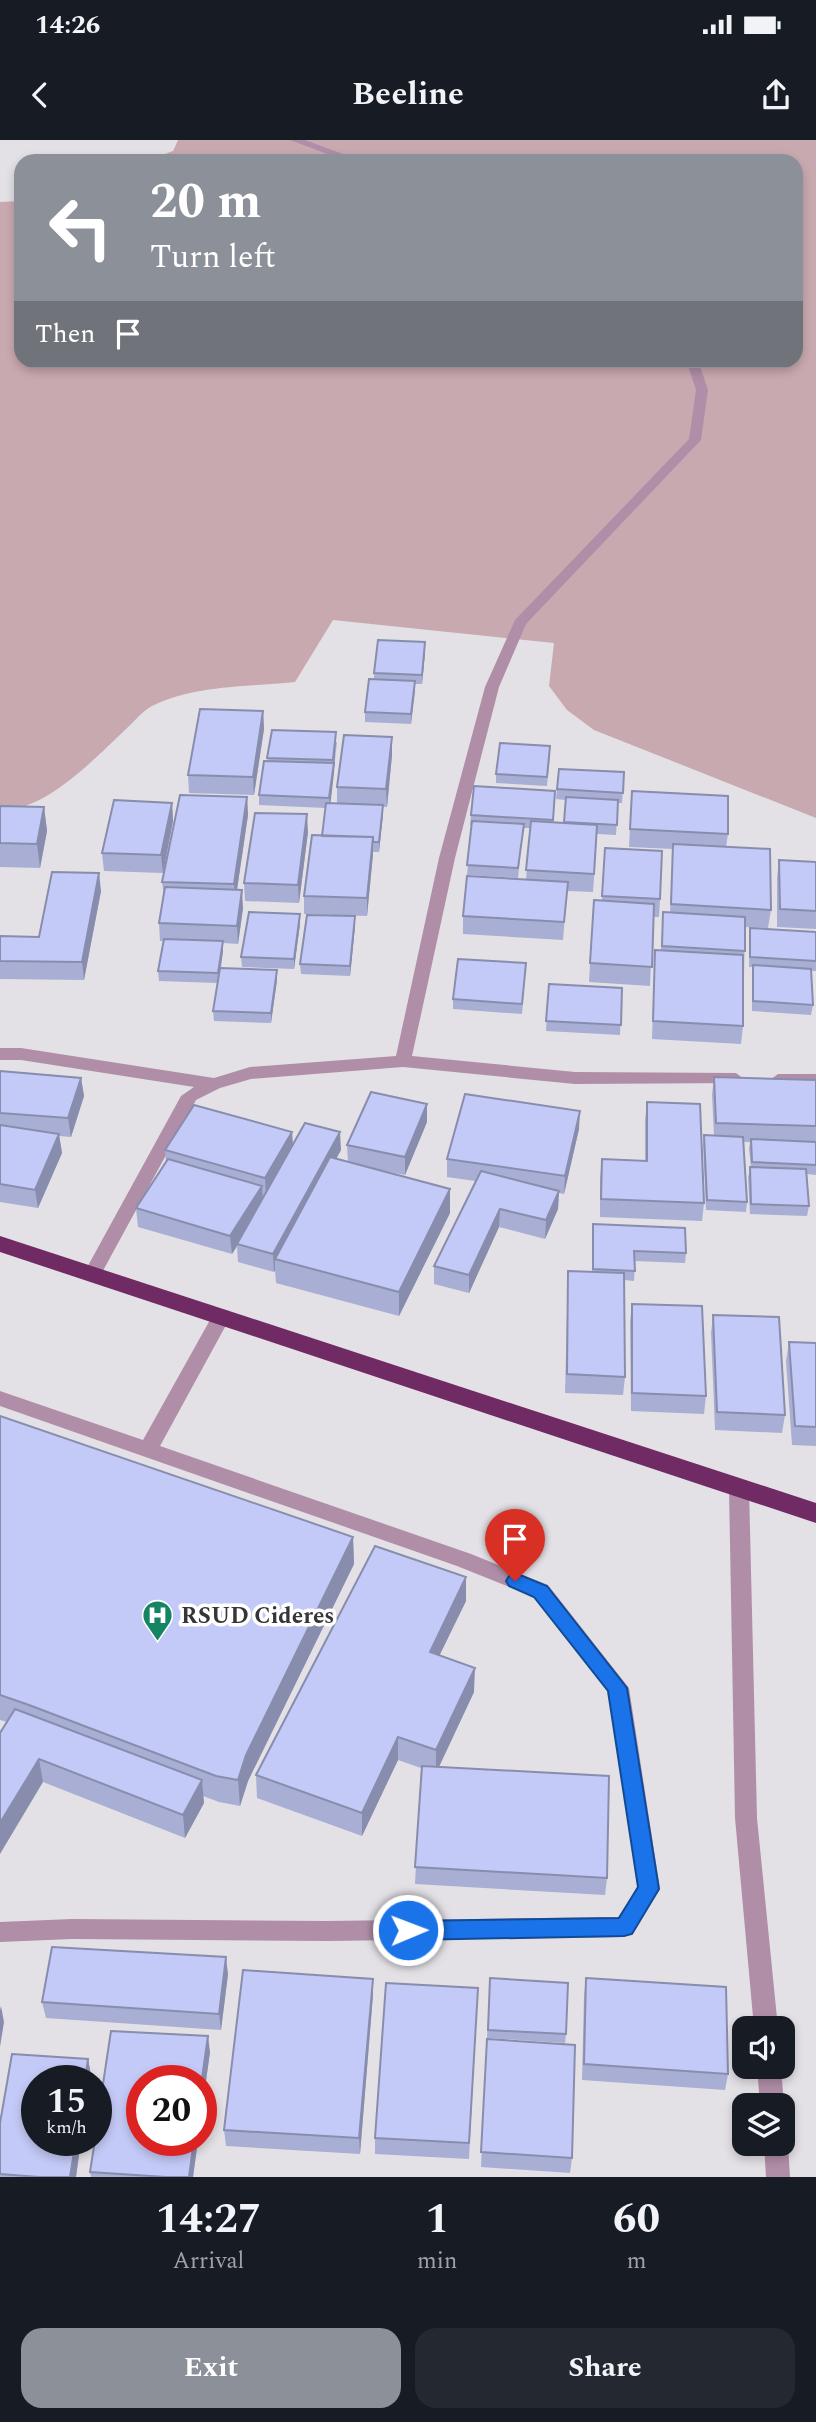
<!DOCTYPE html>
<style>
body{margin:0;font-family:Spectral,serif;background:#242831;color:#f1f3f6;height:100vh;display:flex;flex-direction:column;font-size:26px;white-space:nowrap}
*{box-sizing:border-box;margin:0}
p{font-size:23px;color:#9ea1a6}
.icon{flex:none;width:38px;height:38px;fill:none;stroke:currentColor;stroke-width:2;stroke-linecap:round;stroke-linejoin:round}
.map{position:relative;height:2037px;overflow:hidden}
.side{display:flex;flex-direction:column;background:#171b24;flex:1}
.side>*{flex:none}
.top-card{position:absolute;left:14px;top:14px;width:789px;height:214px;border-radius:21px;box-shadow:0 4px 10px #0003;background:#8c9099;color:#fff;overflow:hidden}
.tools{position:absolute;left:732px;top:1876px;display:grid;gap:14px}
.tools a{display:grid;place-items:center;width:63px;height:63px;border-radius:14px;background:#171b24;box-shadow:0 4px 10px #0003;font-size:35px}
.speed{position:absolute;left:21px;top:1925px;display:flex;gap:14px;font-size:35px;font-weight:700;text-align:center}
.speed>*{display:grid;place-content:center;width:91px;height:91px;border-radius:50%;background:#171b24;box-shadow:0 4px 10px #0003;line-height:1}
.speed small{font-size:18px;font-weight:400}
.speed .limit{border:10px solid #d22;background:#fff;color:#111}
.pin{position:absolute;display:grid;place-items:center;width:60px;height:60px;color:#fff;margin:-72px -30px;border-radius:50% 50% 50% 0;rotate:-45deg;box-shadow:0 0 7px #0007}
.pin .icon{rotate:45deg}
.me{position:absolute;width:77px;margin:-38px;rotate:89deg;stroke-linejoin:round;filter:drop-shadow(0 0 5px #0008)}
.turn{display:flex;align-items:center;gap:24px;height:147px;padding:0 21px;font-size:32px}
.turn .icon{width:91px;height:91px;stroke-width:2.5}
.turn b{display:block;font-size:49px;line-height:60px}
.then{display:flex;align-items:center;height:66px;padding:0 21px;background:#0003;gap:14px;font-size:26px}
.eta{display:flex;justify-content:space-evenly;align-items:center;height:119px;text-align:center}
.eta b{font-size:42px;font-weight:700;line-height:49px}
.action{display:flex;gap:14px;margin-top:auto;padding:14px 21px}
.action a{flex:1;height:80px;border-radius:21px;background:#8c9099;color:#fff;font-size:28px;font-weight:700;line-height:80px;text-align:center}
.action a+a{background:#242831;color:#f1f3f6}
.status{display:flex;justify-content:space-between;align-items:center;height:49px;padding:0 35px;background:#171b24;direction:ltr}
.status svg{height:19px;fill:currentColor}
header{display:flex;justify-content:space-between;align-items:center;height:91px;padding:0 21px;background:#171b24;font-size:32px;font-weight:700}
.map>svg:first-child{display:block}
.green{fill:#c9a9b0}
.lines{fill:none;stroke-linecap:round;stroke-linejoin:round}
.lane{fill:#b18ea8;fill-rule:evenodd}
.street{fill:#b18ea8;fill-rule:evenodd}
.highway{fill:#712b64;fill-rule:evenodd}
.wall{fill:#a9aed4}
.shaded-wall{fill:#898dad}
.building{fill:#c4caf7;stroke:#898dad;stroke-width:2}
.route{fill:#1a73e8;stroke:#114b97;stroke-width:2}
.labels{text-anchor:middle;stroke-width:7;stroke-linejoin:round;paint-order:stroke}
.poi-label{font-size:23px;font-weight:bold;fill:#363537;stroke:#fff;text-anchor:start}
</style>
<div class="status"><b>14:26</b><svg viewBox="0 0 49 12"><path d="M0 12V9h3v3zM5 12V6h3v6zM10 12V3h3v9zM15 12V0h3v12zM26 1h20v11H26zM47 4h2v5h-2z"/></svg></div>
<header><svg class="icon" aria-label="back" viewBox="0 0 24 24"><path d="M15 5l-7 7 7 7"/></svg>Beeline<svg class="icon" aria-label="share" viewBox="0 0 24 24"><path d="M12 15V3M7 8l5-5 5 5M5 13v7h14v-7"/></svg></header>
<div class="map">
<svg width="816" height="2037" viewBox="0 0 816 2037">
<rect width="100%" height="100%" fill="#e3e1e5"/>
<!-- green -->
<path class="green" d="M 178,0 L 816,0 L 816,678 L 594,590 L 567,570 L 549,546 L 554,503 L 333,480 L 295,542 C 248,547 195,545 152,566 C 142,571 133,583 124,591 C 95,618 43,674 0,669 L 0,62 L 21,61 L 21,220 L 796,220 L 796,21 L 146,21 L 173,11 Z"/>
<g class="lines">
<!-- lane -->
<path class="lane" d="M 222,1169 L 229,1171 L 231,1176 L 160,1306 L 471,1414 L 548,1445 L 629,1548 L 660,1749 L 632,1794 L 624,1797 L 327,1801 L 72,1799 L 0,1802 L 0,1782 L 72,1779 L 327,1781 L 618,1777 L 638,1747 L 608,1551 L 534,1457 L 457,1426 L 0,1266 L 0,1251 L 143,1300 L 215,1171 Z"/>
<!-- street -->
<path class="street" d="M 290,0 L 305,0 L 362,21 L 346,21 Z
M 686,220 L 698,220 L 708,250 L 701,300 L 526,484 L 499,547 L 455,718 L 412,916 L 575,932 L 736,933 L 744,939 L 742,943 L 575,944 L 403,927 L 251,939 L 220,948 L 196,960 L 99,1138 L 87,1138 L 84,1133 L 181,956 L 194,947 L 21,920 L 0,920 L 0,908 L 21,908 L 214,938 L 250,927 L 396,916 L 439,718 L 485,547 L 515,480 L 689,299 L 696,250 Z
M 778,934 L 816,934 L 816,946 L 772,944 L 770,940 Z
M 739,1340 L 746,1342 L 749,1348 L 757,1678 L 778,1888 L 754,1888 L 735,1678 L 729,1348 L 732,1342 Z
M 757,1927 L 781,1927 L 784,1965 L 782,1969 L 782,1965 L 760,1965 Z
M 782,1995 L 788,2004 L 790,2037 L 766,2037 L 764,2004 L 782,2004 Z"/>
<!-- highway -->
<path class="highway" d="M 0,1096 L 816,1363 L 816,1383 L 0,1112 Z"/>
</g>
<!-- wall -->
<path class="wall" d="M 425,512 L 422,544 L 415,544 L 411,584 L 365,582 L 365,572 L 374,539 L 374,533 Z
M 263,571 L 264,589 L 254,655 L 189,653 L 188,635 Z
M 392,597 L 392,615 L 387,667 L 383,667 L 379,712 L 373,712 L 367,776 L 304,774 L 304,756 L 322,696 L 326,668 L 259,665 L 259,655 L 268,621 L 267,618 L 337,602 L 330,663 L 337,663 L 337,647 Z
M 550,616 L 547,646 L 496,643 L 496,634 Z
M 559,629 L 624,632 L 622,663 L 618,663 L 616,695 L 597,694 L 593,752 L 567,751 L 563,800 L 463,794 L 463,776 L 526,740 L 530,688 L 523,688 L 518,738 L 467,735 L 472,685 L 470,685 L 471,675 L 555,651 L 553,682 L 564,683 L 566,660 L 556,659 Z
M 632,651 L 728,694 L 726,707 L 771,770 L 768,788 L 745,787 L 743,886 L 741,904 L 652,899 L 655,810 L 661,810 L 663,772 L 670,772 L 673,709 L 629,707 Z
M 247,657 L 248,675 L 237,750 L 243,768 L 238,804 L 223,803 L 223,811 L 221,828 L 277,830 L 277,840 L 271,883 L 214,881 L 213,871 L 218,843 L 159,841 L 158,831 L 164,801 L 160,801 L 159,783 L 164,756 L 162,742 Z
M 172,663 L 173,681 L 163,733 L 104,731 L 102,713 Z
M 0,666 L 44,667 L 47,691 L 40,728 L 0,727 Z
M 308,692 L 299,763 L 245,761 L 244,743 Z
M 605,708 L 660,759 L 659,777 L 653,777 L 650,846 L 589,842 L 594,760 L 602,761 Z
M 779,720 L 816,722 L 816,789 L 777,787 L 777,738 Z
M 101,751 L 84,840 L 0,839 L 0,796 L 39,797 Z
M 300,774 L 300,784 L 294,829 L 242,827 L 241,817 Z
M 355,776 L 355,786 L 350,836 L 301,834 L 300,824 Z
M 750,788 L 816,792 L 816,831 L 811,831 L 813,865 L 811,875 L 752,871 L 752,827 L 749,827 Z
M 526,823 L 522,874 L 453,869 L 453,859 Z
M 549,844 L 622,848 L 620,895 L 546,891 Z
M 0,931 L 81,938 L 84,956 L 71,997 L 59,996 L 62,1013 L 38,1068 L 0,1062 Z
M 714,937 L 816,940 L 816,1035 L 807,1034 L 809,1066 L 807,1076 L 750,1074 L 748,1037 L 751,1027 L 749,1009 L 750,1002 L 744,1002 L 747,1062 L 746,1072 L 706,1070 L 703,1005 L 704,995 L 714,996 L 712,955 Z
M 647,962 L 704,1063 L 702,1081 L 600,1077 L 600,1038 L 602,1019 L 645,1021 L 645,981 Z
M 427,964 L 427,982 L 405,1035 L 370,1028 L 450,1073 L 399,1176 L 276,1143 L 275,1130 L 274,1132 L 238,1122 L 237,1106 L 232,1114 L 138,1087 L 136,1068 L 166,1022 L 165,1010 L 292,992 L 293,1005 L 341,1010 L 336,1019 L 348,1022 L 347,1005 Z
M 579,989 L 564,1054 L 559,1053 L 558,1069 L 545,1099 L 499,1087 L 469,1153 L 434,1144 L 434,1126 L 475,1041 L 447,1037 L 447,1019 Z
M 593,1084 L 686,1113 L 685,1123 L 635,1121 L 634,1141 L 624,1140 L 625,1237 L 623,1255 L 565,1253 L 568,1131 L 592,1132 Z
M 632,1164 L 706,1256 L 704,1274 L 631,1271 L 630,1182 Z
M 713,1175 L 785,1275 L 782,1293 L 715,1290 L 711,1193 Z
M 789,1202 L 816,1203 L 816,1306 L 792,1305 L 786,1221 Z
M 0,1276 L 353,1397 L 354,1424 L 248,1641 L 240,1666 L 219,1662 L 203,1656 L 204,1663 L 185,1698 L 43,1642 L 7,1582 L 0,1580 Z
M 466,1461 L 439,1515 L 474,1552 L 439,1627 L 607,1738 L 605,1755 L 415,1744 L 421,1628 L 398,1620 L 362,1696 L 257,1658 L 256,1635 Z
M 228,1834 L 221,1890 L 46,1878 L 42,1862 Z
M 490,1838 L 566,1894 L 565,1903 L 487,1898 Z
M 586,1838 L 728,1934 L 725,1950 L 582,1940 L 584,1855 Z
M 373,1839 L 373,1855 L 360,2014 L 226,2006 L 224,1990 Z
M 478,1848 L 469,2019 L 375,2014 L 375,1998 Z
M 487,1899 L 572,2018 L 570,2033 L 481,2027 Z
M 210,1912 L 193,2037 L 91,2037 L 90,2032 Z
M 12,1914 L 88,1919 L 91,1935 L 91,1941 L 37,1941 L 37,2000 L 81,2000 L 76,2037 L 0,2037 L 0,1983 Z"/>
<!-- shaded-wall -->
<path class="shaded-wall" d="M 425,502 L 425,512 L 422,544 L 422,535 Z
M 415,541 L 415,551 L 411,584 L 411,574 Z
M 263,571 L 264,589 L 254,655 L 253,637 Z
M 336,592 L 334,633 L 330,668 L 329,658 Z
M 392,597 L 392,615 L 387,667 L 386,649 Z
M 247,657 L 248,675 L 235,763 L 234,744 Z
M 172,663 L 173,681 L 163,733 L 161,715 Z
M 383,665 L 383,675 L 379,712 L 379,702 Z
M 44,667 L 47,691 L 40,728 L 37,704 Z
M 307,674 L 308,692 L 299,763 L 298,745 Z
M 373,697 L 373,715 L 367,776 L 367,758 Z
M 99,733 L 101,751 L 84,840 L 82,822 Z
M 242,750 L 243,768 L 238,804 L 237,786 Z
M 300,774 L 300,784 L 294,829 L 294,819 Z
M 355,776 L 355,786 L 350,836 L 350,826 Z
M 223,801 L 223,811 L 218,843 L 218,833 Z
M 277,830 L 277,840 L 271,883 L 271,873 Z
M 81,938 L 84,956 L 71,997 L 68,978 Z
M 427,964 L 427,982 L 405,1035 L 405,1017 Z
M 580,971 L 579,989 L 564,1054 L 565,1036 Z
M 292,992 L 293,1010 L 266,1056 L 265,1038 Z
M 340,992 L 341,1010 L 280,1120 L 275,1119 L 275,1130 L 274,1132 L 273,1114 Z
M 59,994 L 62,1013 L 38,1068 L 35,1050 Z
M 262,1046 L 263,1064 L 237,1104 L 237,1106 L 232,1114 L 230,1096 Z
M 450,1049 L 450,1073 L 399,1176 L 399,1152 Z
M 559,1051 L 558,1069 L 545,1099 L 546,1080 Z
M 500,1069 L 499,1087 L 469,1153 L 469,1135 Z
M 353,1397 L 354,1424 L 248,1641 L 240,1666 L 238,1640 L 246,1615 Z
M 466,1437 L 466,1461 L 430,1535 L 430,1512 Z
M 475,1528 L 474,1552 L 436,1633 L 436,1610 Z
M 398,1597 L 398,1620 L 362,1696 L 362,1673 Z
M 39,1619 L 43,1642 L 0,1714 L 0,1683 Z
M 202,1640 L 204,1663 L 185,1698 L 183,1675 Z
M 226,1817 L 228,1834 L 221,1890 L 219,1874 Z
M 373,1839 L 373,1855 L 360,2014 L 359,1998 Z
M 1,1866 L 4,1882 L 0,1907 L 0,1870 Z
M 208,1896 L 210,1912 L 201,1976 L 201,1945 Z
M 88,1919 L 91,1935 L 91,1941 L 85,1941 Z
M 76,2000 L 81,2000 L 76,2037 L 70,2037 Z
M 194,2000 L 198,2000 L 193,2037 L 189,2037 Z"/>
<!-- building -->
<path class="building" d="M 378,500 L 425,502 L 422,535 L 374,533 Z
M 369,539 L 415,541 L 411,574 L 365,572 Z
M 200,569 L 263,571 L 253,637 L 188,635 Z
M 272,590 L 336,592 L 333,620 L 267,618 Z
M 344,595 L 392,597 L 386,649 L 337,647 Z
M 500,603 L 550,606 L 547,637 L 496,634 Z
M 264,621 L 334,623 L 329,658 L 259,655 Z
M 559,629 L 624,632 L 623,653 L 557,649 Z
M 474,646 L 555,651 L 553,680 L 471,675 Z
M 632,651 L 728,656 L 728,694 L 630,689 Z
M 180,655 L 247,657 L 234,744 L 162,742 Z
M 566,657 L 618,660 L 617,685 L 564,682 Z
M 114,660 L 172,663 L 161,715 L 102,713 Z
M 326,663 L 383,665 L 379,702 L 373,702 L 373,697 L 322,696 Z
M 0,666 L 44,667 L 37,704 L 0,703 Z
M 255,673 L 307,674 L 298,745 L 244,743 Z
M 472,681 L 524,684 L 518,728 L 467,725 Z
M 531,681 L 597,685 L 594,734 L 526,730 Z
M 312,695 L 373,697 L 367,758 L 304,756 Z
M 673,704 L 770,709 L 771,770 L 671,764 Z
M 605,708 L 662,711 L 660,759 L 602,756 Z
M 779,720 L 816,722 L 816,771 L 780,769 Z
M 52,732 L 99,733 L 82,822 L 0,821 L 0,796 L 39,797 Z
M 467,736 L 568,742 L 564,782 L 463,776 Z
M 165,747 L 242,750 L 237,786 L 159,783 Z
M 594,760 L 654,764 L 652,827 L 590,823 Z
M 249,772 L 300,774 L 294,819 L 241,817 Z
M 663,772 L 745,777 L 745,811 L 662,806 Z
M 307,775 L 355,776 L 350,826 L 300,824 Z
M 750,788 L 816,792 L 816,821 L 750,817 Z
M 164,799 L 223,801 L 218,833 L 158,831 Z
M 655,810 L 743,815 L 743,886 L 653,881 Z
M 458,819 L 526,823 L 522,864 L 453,859 Z
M 753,825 L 811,829 L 813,865 L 753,861 Z
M 220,828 L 277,830 L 271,873 L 213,871 Z
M 549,844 L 622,848 L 621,885 L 546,881 Z
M 0,931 L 81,938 L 68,978 L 0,973 Z
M 714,937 L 816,940 L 816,986 L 716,983 Z
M 371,952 L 427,964 L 405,1017 L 347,1005 Z
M 465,954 L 580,971 L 565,1036 L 447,1019 Z
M 647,962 L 700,964 L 704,1063 L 601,1059 L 602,1019 L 647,1021 Z
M 194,965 L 292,992 L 265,1038 L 165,1010 Z
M 305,983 L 340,992 L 273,1114 L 237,1104 Z
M 0,985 L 59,994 L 35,1050 L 0,1044 Z
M 704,995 L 743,997 L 747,1062 L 707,1060 Z
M 751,999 L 816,1002 L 816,1025 L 752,1022 Z
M 330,1017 L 450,1049 L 399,1152 L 275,1119 Z
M 168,1019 L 262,1046 L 230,1096 L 136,1068 Z
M 750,1027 L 806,1029 L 809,1066 L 751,1064 Z
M 481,1031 L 559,1051 L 546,1080 L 500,1069 L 469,1135 L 434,1126 Z
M 593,1084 L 685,1088 L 686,1113 L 634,1111 L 635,1131 L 593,1129 Z
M 568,1131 L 624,1133 L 625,1237 L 567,1234 Z
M 632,1164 L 702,1166 L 706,1256 L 632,1253 Z
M 713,1175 L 779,1177 L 785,1275 L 717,1272 Z
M 789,1202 L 816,1203 L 816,1287 L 795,1286 Z
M 0,1276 L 353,1397 L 246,1615 L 238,1640 L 216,1636 L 29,1565 L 0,1555 Z
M 375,1406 L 466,1437 L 430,1512 L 475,1528 L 436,1610 L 398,1597 L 362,1673 L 256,1635 Z
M 15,1569 L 202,1640 L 183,1675 L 39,1619 L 0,1683 L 0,1593 Z
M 422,1626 L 609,1636 L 607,1738 L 415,1727 Z
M 52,1807 L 226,1817 L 219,1874 L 42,1862 Z
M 243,1830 L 373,1839 L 359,1998 L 224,1990 Z
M 490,1838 L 568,1843 L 566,1894 L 488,1890 Z
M 586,1838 L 726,1847 L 728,1934 L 584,1924 Z
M 386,1843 L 478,1848 L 469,2003 L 375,1998 Z
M 111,1891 L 208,1896 L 201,1945 L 201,1941 L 142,1941 L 142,2000 L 194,2000 L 189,2037 L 166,2037 L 90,2032 L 95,2000 L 96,2000 L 96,1990 Z
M 487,1899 L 575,1905 L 572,2018 L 481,2012 Z
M 12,1914 L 88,1919 L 85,1941 L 37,1941 L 37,2000 L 76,2000 L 70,2037 L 39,2037 L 0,2034 L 0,1983 Z"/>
<!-- route -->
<path class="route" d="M 515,1433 L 547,1446 L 627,1548 L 659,1749 L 632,1794 L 624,1796 L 408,1800 L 400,1797 L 397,1790 L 400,1783 L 408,1781 L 619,1778 L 638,1747 L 608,1551 L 534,1457 L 509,1446 L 506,1441 L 509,1436 Z"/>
<!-- icons -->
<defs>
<symbol id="hospital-pin" viewBox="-11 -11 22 30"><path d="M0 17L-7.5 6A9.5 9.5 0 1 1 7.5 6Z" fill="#158462" stroke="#fff"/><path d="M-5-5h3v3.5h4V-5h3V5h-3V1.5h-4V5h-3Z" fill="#fff"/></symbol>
</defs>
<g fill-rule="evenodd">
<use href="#hospital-pin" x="140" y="1458" width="35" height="47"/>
</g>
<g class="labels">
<!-- poi labels -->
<g class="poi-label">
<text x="181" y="1483">RSUD Cideres</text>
</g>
</g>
</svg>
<div class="tools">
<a><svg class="icon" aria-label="sound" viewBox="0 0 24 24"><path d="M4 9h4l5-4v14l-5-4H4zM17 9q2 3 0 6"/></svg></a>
<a><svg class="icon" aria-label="layers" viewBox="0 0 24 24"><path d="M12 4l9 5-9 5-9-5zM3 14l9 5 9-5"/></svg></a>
</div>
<div class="speed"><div>15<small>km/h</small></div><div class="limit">20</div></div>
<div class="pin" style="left:515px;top:1441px;background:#d93025"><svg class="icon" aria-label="arrive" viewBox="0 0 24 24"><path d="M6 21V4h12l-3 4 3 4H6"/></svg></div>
<svg class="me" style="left:408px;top:1790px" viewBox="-20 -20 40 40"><circle r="17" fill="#1a73e8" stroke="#fff" stroke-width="3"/><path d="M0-11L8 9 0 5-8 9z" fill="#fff"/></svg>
<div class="top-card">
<div class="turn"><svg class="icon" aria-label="left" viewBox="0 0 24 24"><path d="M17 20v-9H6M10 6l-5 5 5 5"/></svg><div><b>20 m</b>Turn left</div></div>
<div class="then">Then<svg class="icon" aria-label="arrive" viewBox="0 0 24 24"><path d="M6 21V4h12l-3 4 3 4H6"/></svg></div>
</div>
</div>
<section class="side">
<div class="eta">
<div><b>14:27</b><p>Arrival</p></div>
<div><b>1</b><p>min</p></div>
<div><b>60</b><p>m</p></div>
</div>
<div class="action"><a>Exit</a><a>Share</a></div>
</section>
